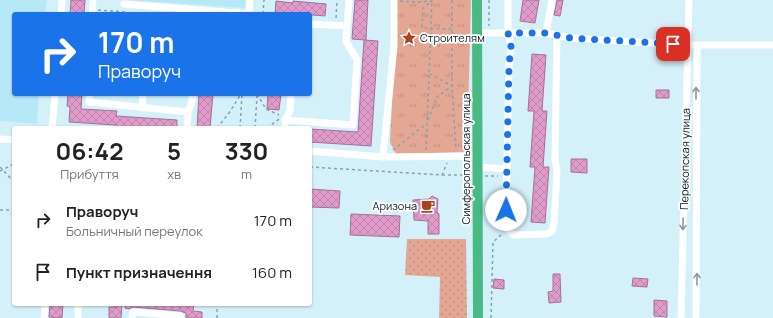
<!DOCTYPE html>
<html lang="uk">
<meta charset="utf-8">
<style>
body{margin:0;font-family:Manrope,sans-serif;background:#f6f6f6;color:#222;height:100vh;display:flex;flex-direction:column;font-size:15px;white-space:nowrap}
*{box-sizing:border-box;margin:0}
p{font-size:13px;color:#767676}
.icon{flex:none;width:22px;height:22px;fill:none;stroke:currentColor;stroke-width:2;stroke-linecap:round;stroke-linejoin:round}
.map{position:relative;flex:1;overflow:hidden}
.details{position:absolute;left:12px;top:126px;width:300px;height:180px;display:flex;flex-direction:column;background:#fff;border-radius:4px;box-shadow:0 1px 3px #0004}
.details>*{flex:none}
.top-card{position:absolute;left:12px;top:12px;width:300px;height:84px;border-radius:4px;box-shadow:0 1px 3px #0004;background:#1a73e8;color:#fff;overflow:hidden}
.pin{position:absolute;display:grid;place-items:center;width:34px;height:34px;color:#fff;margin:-17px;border-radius:8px;box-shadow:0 2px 6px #0006}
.me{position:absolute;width:44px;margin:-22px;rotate:1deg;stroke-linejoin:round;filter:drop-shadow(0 0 3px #0008)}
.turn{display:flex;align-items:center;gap:14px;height:84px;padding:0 20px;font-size:18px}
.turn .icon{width:52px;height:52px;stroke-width:2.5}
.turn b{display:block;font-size:28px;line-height:34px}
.eta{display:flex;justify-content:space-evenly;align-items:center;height:68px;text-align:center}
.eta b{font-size:24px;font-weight:700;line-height:28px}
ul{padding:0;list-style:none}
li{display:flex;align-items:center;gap:12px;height:52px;padding:0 20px}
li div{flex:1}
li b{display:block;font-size:15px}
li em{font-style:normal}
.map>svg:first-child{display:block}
.built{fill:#b7e8f8}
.grass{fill:url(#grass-dots)}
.park{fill:url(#park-tufts)}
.building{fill:url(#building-cross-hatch);stroke:#a47094}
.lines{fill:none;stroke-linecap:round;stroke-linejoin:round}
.path{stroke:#86a2ab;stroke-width:1.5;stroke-dasharray:3 3;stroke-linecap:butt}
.minor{stroke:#fff;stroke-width:7}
.highway{stroke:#49ba83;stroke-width:10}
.oneway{stroke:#8c999c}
.route{stroke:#1a73e8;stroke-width:7;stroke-dasharray:0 12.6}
.labels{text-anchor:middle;stroke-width:3.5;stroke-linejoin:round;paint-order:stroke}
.poi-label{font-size:11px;fill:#001c24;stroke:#fff;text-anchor:start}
.street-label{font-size:11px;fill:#001c24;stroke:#fff}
</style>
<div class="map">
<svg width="773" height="318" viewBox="0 0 773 318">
<defs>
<pattern id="grass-dots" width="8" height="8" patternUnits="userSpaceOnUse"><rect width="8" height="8" fill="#e4a793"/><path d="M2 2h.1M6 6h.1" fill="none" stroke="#c28f7f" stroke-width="1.8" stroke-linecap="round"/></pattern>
<pattern id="park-tufts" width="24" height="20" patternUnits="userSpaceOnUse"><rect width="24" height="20" fill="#e4a793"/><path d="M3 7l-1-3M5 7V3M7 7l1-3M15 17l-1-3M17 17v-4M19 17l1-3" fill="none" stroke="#c28f7f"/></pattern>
<pattern id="building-cross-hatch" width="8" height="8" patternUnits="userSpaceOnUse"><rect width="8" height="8" fill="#e09bcb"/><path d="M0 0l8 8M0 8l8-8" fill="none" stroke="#be85ae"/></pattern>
</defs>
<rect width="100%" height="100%" fill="#d4f1fa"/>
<!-- built -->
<path class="built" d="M 0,0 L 47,0 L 45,14 L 14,14 L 14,94 L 39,94 L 37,124 L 0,121 Z
M 127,0 L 245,0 L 245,8 Z"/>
<!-- grass -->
<path class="grass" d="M 407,239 L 466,239 L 467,318 L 439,318 L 440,277 L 405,275 Z"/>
<!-- park -->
<path class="park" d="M 397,0 L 471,0 L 467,152 L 396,154 L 390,142 Z"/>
<!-- building -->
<path class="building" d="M 71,0 L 85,0 L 84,14 L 70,14 Z
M 355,0 L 368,0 L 366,40 L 352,39 Z
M 523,0 L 539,0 L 535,23 L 520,21 Z
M 557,0 L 563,0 L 560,16 L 554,15 Z
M 276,1 L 293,3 L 293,1 L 326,4 L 325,16 L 287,13 L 287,14 L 275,14 Z
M 364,40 L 378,41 L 371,146 L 310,142 L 310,129 L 358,132 Z
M 532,54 L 546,55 L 542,111 L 547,111 L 543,167 L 549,167 L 545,223 L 531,222 L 535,167 L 530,167 L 534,111 L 528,111 Z
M 656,90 L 669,90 L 669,98 L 656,98 Z
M 68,94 L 82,94 L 81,109 L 117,111 L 116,116 L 177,120 L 177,128 L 115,128 L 115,125 L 69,122 L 70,107 L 67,106 Z
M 199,94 L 213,94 L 210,128 L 197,128 Z
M 268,94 L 281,94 L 279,110 L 267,109 Z
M 571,159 L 587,159 L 587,173 L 571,172 Z
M 310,189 L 340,191 L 339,208 L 310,207 Z
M 432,196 L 438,199 L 437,212 L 439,214 L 439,234 L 428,234 L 428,221 L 414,220 L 413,200 L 429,199 Z
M 351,214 L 400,216 L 399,237 L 350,235 Z
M 553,274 L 560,274 L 561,302 L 549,303 L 548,292 L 553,291 Z
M 633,278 L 648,279 L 647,287 L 632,286 Z
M 494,279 L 504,280 L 504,289 L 493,288 Z
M 654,300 L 667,301 L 667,317 L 654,316 Z
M 50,304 L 63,304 L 62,318 L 49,317 Z
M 116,304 L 122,304 L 121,318 L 109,318 L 109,307 L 115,307 Z
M 125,304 L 194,304 L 193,311 L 202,312 L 202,318 L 186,318 L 186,313 L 180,311 L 133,307 L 129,309 L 125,308 Z"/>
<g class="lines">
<!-- path -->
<path class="path" d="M 452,0 L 452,86 L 456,150
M 489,0 L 489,26
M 400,1 L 416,2 L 432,1 L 423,8 L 422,28 L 452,29
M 98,10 L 125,12
M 263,14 L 264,0
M 336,18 L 337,0
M 257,94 L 266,109 L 279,115
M 428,120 L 437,97 L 452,86 L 430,74
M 217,128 L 229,113 L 241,94
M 240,128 L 242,94
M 255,128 L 257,96
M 267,128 L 279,119
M 393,150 L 426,124
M 426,150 L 432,0
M 0,167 L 14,182
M 310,167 L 442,175 L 447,163
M 0,171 L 14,164
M 442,175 L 470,175
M 485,176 L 498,176
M 0,210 L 14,210
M 217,318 L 217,304
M 491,318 L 493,242 L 502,234"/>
<!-- minor -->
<path class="minor" d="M 508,0 L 508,33 L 511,46 L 509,65 L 506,210 L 507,229 L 514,235 L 547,234 L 552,231 L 554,223 L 557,173 L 555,158 L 557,35
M 124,4 L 249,14 L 250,0
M 61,14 L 62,0
M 92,14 L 93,0
M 310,24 L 347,26
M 477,33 L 546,33 L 571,38 L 687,45 L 773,45
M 546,33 L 552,0
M 90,94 L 89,102 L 188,112
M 142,108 L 143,94
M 285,120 L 290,111 L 291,94
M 52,128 L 55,94
M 187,128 L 188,112 L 192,101 L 193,94
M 285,128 L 285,120 L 353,125 L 357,60 L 346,41 L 349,0
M 0,139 L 14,140
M 310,151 L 383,157 L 478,156
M 383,157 L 394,46 L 394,0
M 478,167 L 507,169
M 44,318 L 45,304
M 78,318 L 78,304
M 132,318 L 133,312 L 180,316 L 180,318
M 681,318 L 689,0
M 696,318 L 697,45"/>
<!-- highway -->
<path class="highway" d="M 477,0 L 478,318"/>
</g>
<!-- one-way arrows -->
<defs><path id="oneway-shaft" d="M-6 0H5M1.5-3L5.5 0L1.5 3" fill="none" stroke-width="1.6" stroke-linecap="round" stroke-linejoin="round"/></defs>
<g class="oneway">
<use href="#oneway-shaft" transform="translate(696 93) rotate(-90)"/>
<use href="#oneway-shaft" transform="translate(683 224) rotate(91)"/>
<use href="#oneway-shaft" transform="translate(697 279) rotate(-90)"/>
</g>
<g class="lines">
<!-- route -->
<path class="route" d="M 506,210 L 509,65 L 511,46 L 508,33 L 546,33 L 571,38 L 673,44"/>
</g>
<!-- icons -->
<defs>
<symbol id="sight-bare" viewBox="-9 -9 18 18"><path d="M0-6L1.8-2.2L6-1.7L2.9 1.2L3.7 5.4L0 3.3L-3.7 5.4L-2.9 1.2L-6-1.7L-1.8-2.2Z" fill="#aa431e" stroke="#fff" stroke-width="2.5" paint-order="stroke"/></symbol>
<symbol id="cafe-bare" viewBox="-9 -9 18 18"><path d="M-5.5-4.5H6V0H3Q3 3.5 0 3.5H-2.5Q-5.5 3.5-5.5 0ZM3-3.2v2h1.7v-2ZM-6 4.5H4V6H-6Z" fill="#aa431e" stroke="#fff" stroke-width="2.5" paint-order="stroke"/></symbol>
</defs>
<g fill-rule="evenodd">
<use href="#sight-bare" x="399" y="28" width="20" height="20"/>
<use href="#cafe-bare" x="418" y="196" width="20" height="20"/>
</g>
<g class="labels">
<!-- poi labels -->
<g class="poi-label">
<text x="420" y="42">Строителям</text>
<text x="417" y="210" text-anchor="end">Аризона</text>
</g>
<!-- street labels -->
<g class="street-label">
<text transform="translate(466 159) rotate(-90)" y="4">Симферопольская улица</text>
<text transform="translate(685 159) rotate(-89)" y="4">Перекопская улица</text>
</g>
</g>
</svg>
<div class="pin" style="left:673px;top:44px;background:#d93025"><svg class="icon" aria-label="arrive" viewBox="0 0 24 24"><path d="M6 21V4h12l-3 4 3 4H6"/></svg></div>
<svg class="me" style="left:506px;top:210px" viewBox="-20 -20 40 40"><circle r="19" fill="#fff"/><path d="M0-13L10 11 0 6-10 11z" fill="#1a73e8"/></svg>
<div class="top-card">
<div class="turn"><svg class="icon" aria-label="right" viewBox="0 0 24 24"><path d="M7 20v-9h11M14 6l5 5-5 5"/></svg><div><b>170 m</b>Праворуч</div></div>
</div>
<section class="details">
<div class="eta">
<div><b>06:42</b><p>Прибуття</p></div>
<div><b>5</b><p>хв</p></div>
<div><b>330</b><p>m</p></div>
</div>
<ul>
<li><svg class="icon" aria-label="right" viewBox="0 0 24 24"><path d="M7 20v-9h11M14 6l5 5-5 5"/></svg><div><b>Праворуч</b><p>Больничный переулок</p></div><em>170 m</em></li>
<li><svg class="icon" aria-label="arrive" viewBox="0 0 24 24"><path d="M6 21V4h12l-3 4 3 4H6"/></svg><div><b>Пункт призначення</b></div><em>160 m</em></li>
</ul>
</section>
</div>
